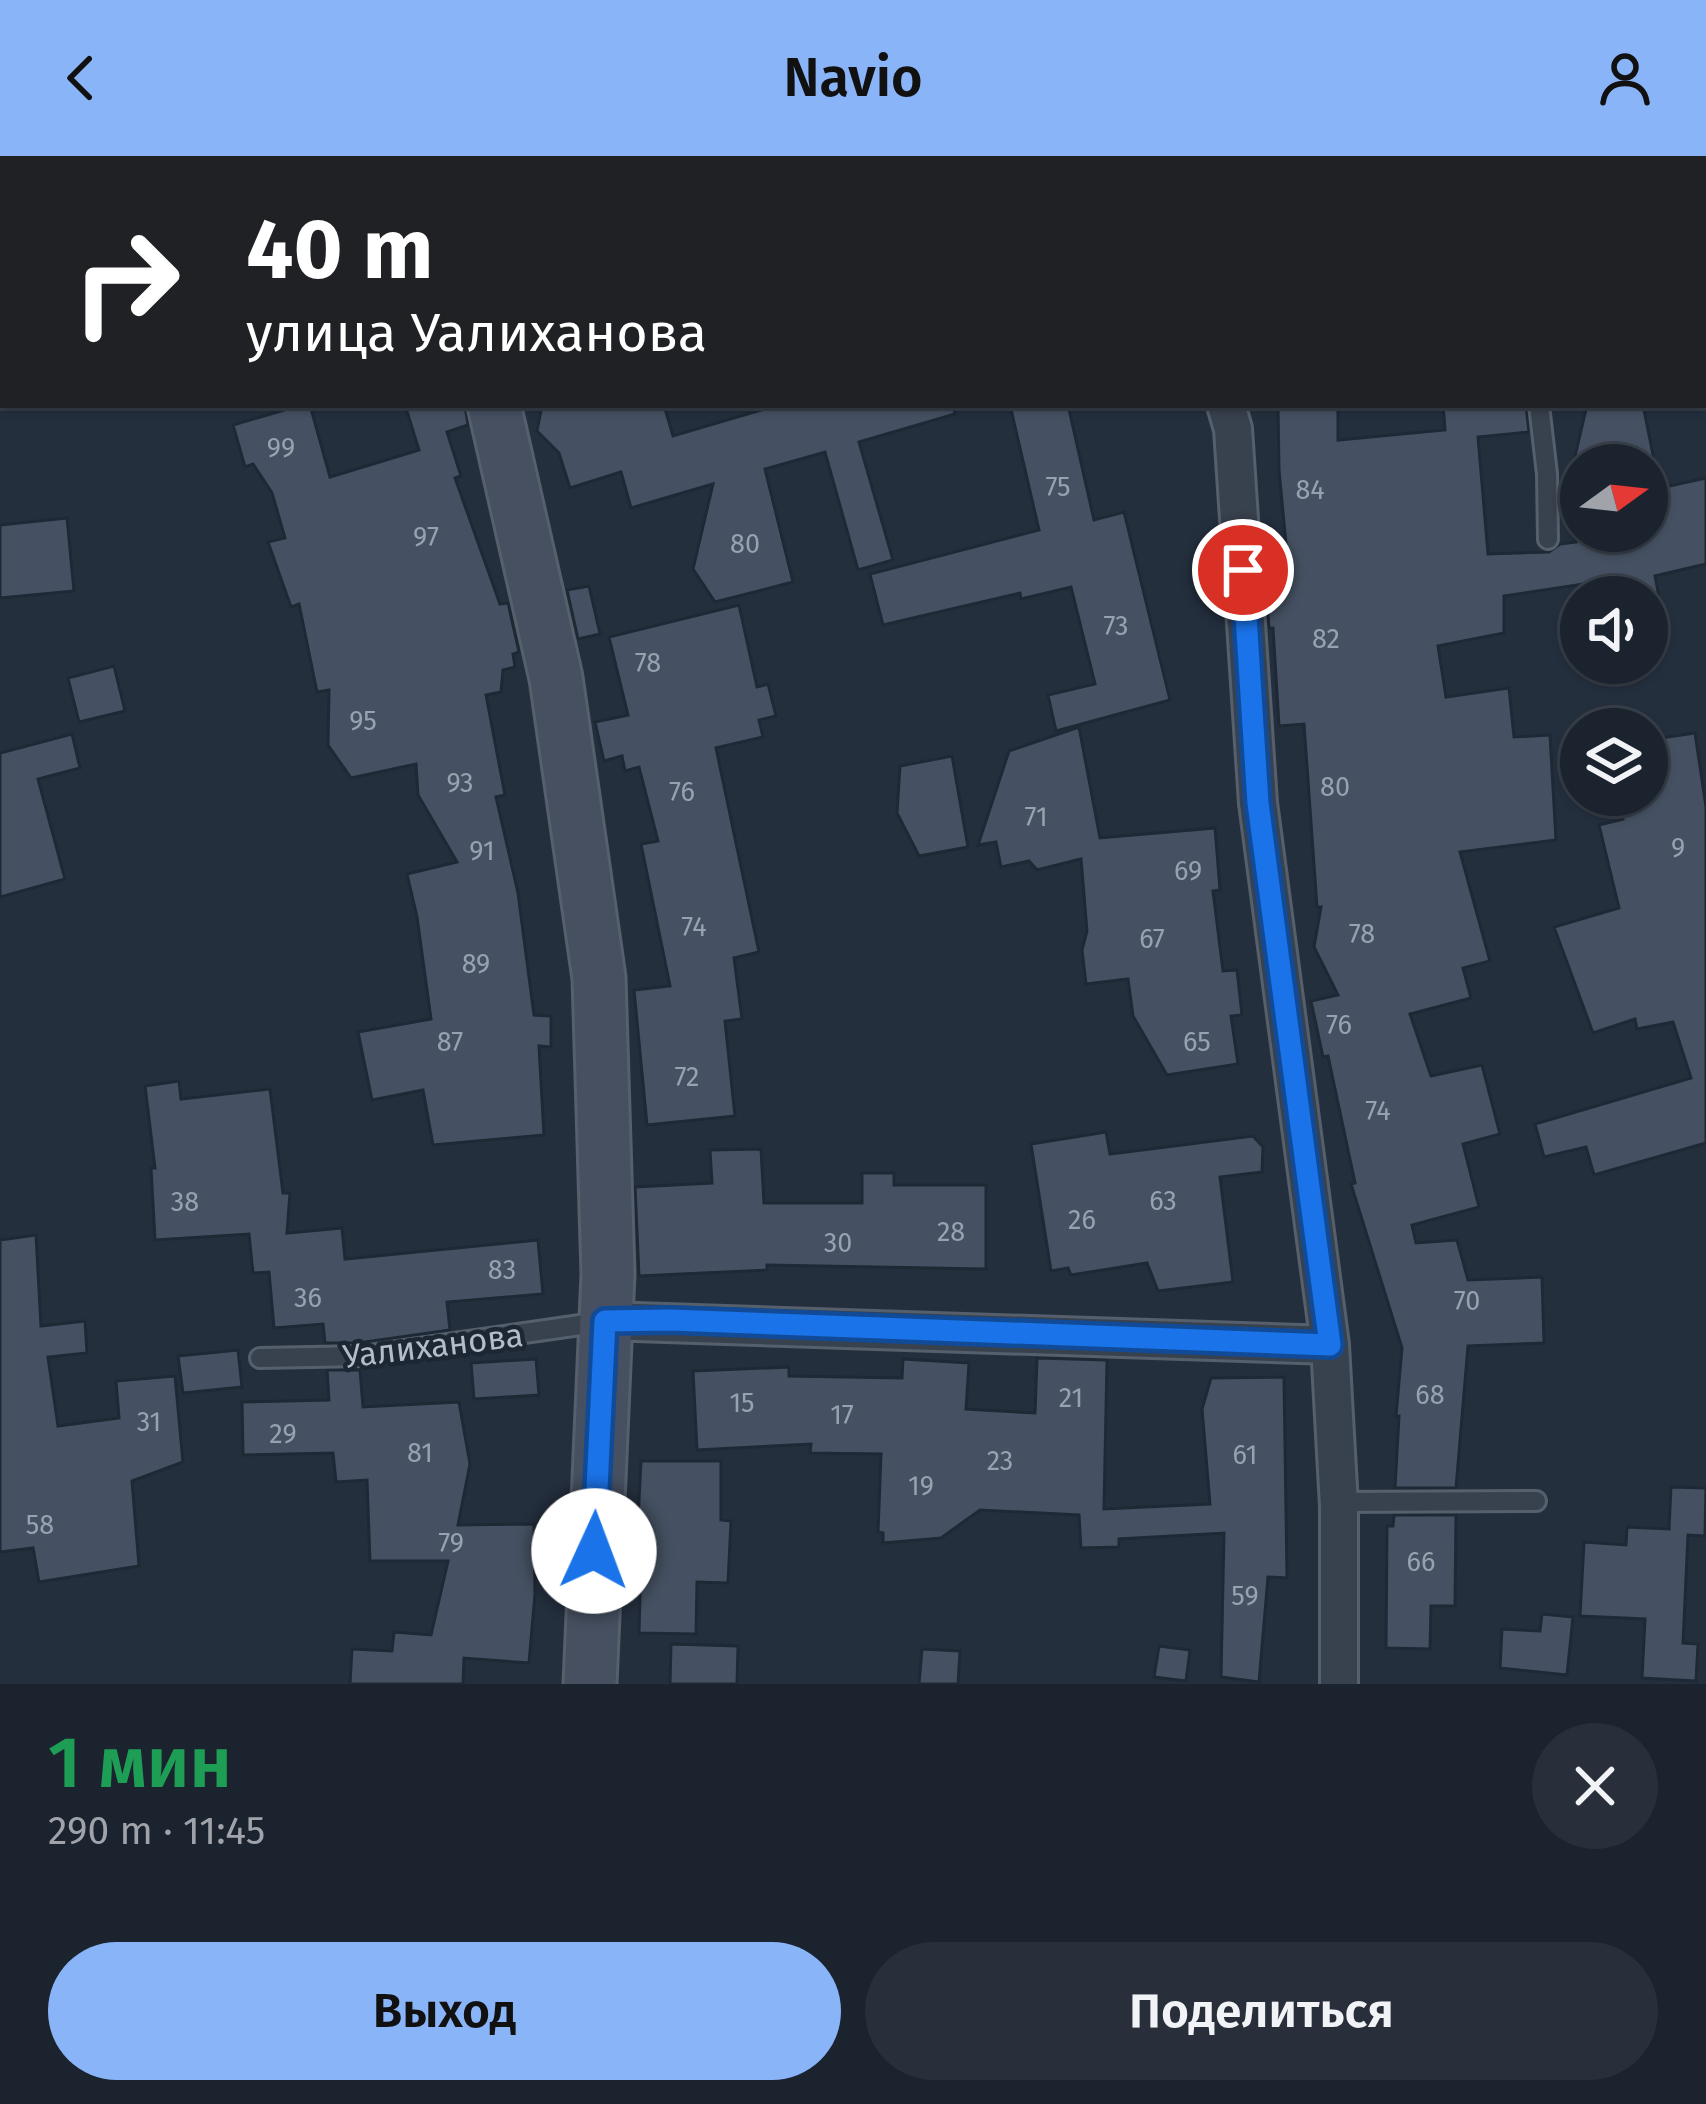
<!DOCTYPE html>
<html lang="ru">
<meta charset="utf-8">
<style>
body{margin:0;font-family:"Fira Sans",sans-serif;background:#282f3a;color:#f1f3f6;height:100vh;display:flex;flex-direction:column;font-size:45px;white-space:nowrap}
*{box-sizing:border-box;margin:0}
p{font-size:39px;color:#a0a4aa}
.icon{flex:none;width:66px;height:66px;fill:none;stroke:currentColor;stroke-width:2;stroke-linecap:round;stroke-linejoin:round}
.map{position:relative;height:1528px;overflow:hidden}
.details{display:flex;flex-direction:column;background:#1b232e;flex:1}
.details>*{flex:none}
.hud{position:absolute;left:0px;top:0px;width:1707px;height:252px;box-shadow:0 3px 9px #0004,0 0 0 3px #39404a;background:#202124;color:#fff;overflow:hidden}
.needle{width:78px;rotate:75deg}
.buttons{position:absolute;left:1560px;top:288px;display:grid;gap:24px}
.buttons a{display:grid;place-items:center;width:108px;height:108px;border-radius:50%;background:#1b232e;box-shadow:0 3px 9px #0004,0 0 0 3px #39404a;font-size:60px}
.pin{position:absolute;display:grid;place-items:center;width:102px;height:102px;color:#fff;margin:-51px;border:6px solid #fff;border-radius:50%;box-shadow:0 3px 12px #0007}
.me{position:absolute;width:132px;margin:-66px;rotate:2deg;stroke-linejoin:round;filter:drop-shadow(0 0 9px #0008)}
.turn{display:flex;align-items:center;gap:42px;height:252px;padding:0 48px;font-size:54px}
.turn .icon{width:156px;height:156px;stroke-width:2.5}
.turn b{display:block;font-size:84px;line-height:102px}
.round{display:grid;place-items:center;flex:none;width:126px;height:126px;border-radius:63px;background:#282f3a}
.overview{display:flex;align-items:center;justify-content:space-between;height:204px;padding:0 48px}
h1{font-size:72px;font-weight:600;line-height:90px;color:#1e9e55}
.button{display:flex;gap:24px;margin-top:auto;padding:24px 48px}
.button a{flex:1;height:138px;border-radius:72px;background:#8ab4f8;color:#111;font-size:48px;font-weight:600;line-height:138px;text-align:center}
.button a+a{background:#282f3a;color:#f1f3f6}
header{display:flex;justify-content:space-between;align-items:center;height:156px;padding:0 48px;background:#8ab4f8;color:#111;font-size:54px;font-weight:600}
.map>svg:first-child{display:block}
.building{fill:#455162;stroke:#1f2835;stroke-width:3}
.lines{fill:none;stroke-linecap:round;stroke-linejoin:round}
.lane-casing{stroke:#565f6c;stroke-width:24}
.street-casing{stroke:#565f6c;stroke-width:42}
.secondary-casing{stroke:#565f6c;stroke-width:57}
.lane{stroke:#38414e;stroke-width:18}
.street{stroke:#38414e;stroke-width:36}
.secondary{stroke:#465061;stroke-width:51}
.route-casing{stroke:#114b97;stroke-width:30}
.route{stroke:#1a73e8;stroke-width:21}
.labels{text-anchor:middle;stroke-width:9;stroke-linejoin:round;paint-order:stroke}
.number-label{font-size:27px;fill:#98a1af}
.street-label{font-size:33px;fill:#b4bcc9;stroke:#1d2633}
</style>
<header><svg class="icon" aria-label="back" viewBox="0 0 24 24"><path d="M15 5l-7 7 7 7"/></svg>Navio<svg class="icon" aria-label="person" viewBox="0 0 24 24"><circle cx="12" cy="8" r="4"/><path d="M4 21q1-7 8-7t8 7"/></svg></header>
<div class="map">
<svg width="1706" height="1528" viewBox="0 0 1706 1528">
<rect width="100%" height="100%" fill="#242f3e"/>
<!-- building -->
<path class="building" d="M 301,249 L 310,249 L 330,321 L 419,294 L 405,249 L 465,249 L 468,269 L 447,276 L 461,320 L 455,322 L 500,448 L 508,447 L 519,496 L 513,498 L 515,511 L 503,514 L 501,536 L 486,539 L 505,639 L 496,641 L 518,737 L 534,859 L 551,860 L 551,891 L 539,890 L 544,979 L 433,989 L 423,934 L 372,944 L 358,876 L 431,863 L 417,761 L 407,718 L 457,706 L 418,639 L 416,608 L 351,622 L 328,589 L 329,534 L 317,536 L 299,448 L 291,451 L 268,386 L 285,382 L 272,337 L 253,308 L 245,311 L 233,269 Z
M 542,249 L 664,249 L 673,280 L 778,249 L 953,249 L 955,258 L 859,286 L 893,404 L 858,414 L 825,296 L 765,313 L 793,426 L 715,446 L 693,413 L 713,328 L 631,352 L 621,316 L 570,332 L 559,297 L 537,275 Z
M 1010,249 L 1068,249 L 1094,364 L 1124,356 L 1170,544 L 1056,575 L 1048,539 L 1095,528 L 1071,431 L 1021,443 L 1020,437 L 883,469 L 870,418 L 1039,374 Z
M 1278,249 L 1338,249 L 1338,284 L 1445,274 L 1443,249 L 1526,249 L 1529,276 L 1478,281 L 1488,398 L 1549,396 L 1560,388 L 1576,386 L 1573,375 L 1647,375 L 1647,335 L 1706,322 L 1706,408 L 1655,420 L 1659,441 L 1608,441 L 1604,425 L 1504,440 L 1504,477 L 1438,490 L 1446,541 L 1509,532 L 1514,581 L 1550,579 L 1556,684 L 1460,696 L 1490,805 L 1463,812 L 1471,842 L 1410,858 L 1431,920 L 1482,909 L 1500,978 L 1463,988 L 1479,1051 L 1412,1069 L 1416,1087 L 1457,1084 L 1468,1124 L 1542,1121 L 1544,1187 L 1468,1190 L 1456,1332 L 1395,1332 L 1399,1260 L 1396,1260 L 1402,1192 L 1351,1028 L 1355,1027 L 1328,900 L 1323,901 L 1311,845 L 1338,839 L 1314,791 L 1321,751 L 1317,751 L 1304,568 L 1279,570 L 1273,472 L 1269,472 L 1266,434 L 1290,431 L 1279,314 Z
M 1587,249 L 1643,249 L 1655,309 L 1573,309 Z
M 67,362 L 74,435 L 0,442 L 0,369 Z
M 589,430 L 600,478 L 578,483 L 567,434 Z
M 739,449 L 757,531 L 768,528 L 776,560 L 759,564 L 763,581 L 716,592 L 759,796 L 734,802 L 742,863 L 725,865 L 735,960 L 647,969 L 634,834 L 670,830 L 641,688 L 658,685 L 639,611 L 625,615 L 622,600 L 604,605 L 595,566 L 628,559 L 609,481 Z
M 114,510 L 125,555 L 79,566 L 68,522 Z
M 1079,571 L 1100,682 L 1215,672 L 1220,734 L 1213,735 L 1223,815 L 1237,814 L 1242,859 L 1231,860 L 1238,908 L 1167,919 L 1133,860 L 1128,823 L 1086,828 L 1082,794 L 1087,775 L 1081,703 L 1037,714 L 1029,705 L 1001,711 L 996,686 L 978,689 L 1009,595 Z
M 1695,577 L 1706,651 L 1706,987 L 1594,1019 L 1586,991 L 1544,1001 L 1535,968 L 1691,922 L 1673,866 L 1637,873 L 1635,863 L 1593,877 L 1554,771 L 1619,752 L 1599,669 L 1623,663 L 1620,639 L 1647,639 L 1647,584 Z
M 72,578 L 80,612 L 38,623 L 65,723 L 0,741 L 0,597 Z
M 952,600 L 968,691 L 919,700 L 897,657 L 900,610 Z
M 179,925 L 181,943 L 270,933 L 283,1037 L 290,1037 L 287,1077 L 342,1072 L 345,1103 L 538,1084 L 543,1138 L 447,1146 L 450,1174 L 358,1187 L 325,1187 L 323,1168 L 274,1172 L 269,1116 L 253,1117 L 249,1078 L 155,1084 L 151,1012 L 155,1012 L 145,930 Z
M 1106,976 L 1110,998 L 1253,980 L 1263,991 L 1262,1016 L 1220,1021 L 1233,1126 L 1158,1135 L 1147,1107 L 1071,1119 L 1068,1112 L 1051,1115 L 1031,988 Z
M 761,993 L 764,1047 L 862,1047 L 862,1017 L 894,1017 L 894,1029 L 986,1029 L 986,1113 L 767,1109 L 767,1114 L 639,1120 L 635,1031 L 712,1027 L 710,994 Z
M 36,1079 L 41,1170 L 85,1165 L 87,1197 L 48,1201 L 58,1270 L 119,1262 L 116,1225 L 175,1220 L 183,1306 L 132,1325 L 139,1410 L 39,1426 L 33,1392 L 0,1396 L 0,1084 Z
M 238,1194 L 242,1231 L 183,1237 L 178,1200 Z
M 1037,1202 L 1107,1204 L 1104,1353 L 1210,1348 L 1202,1253 L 1211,1222 L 1284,1221 L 1287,1422 L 1268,1421 L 1259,1526 L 1221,1521 L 1224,1377 L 1119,1383 L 1119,1391 L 1081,1392 L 1079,1359 L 980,1354 L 941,1382 L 883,1387 L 883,1377 L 878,1376 L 881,1298 L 810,1297 L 811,1288 L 697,1294 L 693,1215 L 789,1211 L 789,1220 L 902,1222 L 903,1203 L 969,1207 L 966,1253 L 1035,1257 Z
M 536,1203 L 539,1239 L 474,1243 L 471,1207 Z
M 327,1214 L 360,1214 L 363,1251 L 459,1246 L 470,1308 L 458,1369 L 534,1368 L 535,1438 L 529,1507 L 464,1502 L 463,1528 L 350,1528 L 352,1493 L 392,1495 L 394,1476 L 431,1479 L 448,1405 L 370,1405 L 367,1324 L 336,1326 L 333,1297 L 243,1299 L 242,1246 L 329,1244 Z
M 641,1305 L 721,1305 L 721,1364 L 731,1365 L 728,1427 L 697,1426 L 696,1478 L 639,1477 L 641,1401 L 636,1401 Z
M 1671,1331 L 1706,1332 L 1705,1380 L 1688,1379 L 1683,1487 L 1698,1488 L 1696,1525 L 1642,1522 L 1645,1463 L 1580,1460 L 1584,1386 L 1626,1389 L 1627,1371 L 1669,1373 Z
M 1394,1359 L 1456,1359 L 1455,1450 L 1431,1450 L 1430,1493 L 1386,1492 L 1387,1370 L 1393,1370 Z
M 1542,1458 L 1573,1461 L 1567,1519 L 1500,1512 L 1502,1473 L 1540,1475 Z
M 671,1488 L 738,1490 L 737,1528 L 670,1528 Z
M 1159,1490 L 1190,1494 L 1186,1525 L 1154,1521 Z
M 922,1493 L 960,1495 L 958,1528 L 919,1528 Z"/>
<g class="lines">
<defs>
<path id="lane" d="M 1539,249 L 1547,318 L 1548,383
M 260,1202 L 363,1200 L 601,1166
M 1339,1346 L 1536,1345"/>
<path id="street" d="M 1140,0 L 1145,3
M 1077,3 L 1091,0
M 1608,3 L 1633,0
M 1226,249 L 1233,273 L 1258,647 L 1330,1189 L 1339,1350 L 1339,1528
M 605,1165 L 1330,1189"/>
<path id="secondary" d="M 438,0 L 439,3
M 82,3 L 90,0
M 0,33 L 3,32
M 494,249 L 556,522 L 599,822 L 608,1118 L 590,1528"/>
</defs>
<!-- lane casing -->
<use href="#lane" class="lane-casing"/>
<!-- street casing -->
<use href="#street" class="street-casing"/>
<!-- secondary casing -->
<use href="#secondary" class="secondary-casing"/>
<!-- lane -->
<use href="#lane" class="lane"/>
<!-- street -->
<use href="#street" class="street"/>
<!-- secondary -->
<use href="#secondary" class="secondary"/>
</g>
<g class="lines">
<defs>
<path id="route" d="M 594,1395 L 605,1165 L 670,1164 L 1330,1189 L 1258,647 L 1243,414"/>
</defs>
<!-- route casing -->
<use href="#route" class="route-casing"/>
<!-- route -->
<use href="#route" class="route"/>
</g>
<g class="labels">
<!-- number labels -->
<g class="number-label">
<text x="281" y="301">99</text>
<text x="1058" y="340">75</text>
<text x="1310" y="343">84</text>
<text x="426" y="390">97</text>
<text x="745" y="397">80</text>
<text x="1116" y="479">73</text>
<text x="1326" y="492">82</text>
<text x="648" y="516">78</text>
<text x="363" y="574">95</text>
<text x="460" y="636">93</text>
<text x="1335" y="640">80</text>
<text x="682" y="645">76</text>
<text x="1036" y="670">71</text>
<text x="1678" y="701">9</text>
<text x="482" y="704">91</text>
<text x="1188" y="724">69</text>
<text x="694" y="780">74</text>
<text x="1362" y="787">78</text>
<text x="1152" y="792">67</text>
<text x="476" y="817">89</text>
<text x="1339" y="878">76</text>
<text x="450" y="895">87</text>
<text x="1197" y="895">65</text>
<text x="687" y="930">72</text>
<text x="1378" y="964">74</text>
<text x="1163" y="1054">63</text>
<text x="185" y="1055">38</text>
<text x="1082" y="1073">26</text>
<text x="951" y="1085">28</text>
<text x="838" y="1096">30</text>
<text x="502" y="1123">83</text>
<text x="308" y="1151">36</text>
<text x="1467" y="1154">70</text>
<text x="1430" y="1248">68</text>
<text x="1071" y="1251">21</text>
<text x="742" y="1256">15</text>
<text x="842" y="1268">17</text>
<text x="149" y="1275">31</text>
<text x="283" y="1287">29</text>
<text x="420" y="1306">81</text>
<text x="1245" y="1308">61</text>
<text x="1000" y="1314">23</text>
<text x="921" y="1339">19</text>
<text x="40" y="1378">58</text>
<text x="451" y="1396">79</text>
<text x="1421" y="1415">66</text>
<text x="1245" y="1449">59</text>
</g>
<!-- street labels -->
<g class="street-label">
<text transform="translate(433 1189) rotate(-7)" y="12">Уалиханова</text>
</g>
</g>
</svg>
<div class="buttons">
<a><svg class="needle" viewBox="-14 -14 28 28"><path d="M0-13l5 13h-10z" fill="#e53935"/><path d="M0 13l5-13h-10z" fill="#a0a4aa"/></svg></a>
<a><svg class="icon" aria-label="sound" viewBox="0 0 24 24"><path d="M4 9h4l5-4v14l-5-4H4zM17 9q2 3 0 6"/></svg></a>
<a><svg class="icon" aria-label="layers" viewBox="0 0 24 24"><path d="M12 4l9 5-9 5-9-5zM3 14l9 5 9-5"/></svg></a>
</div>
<div class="pin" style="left:1243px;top:414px;background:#d93025"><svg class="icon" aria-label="arrive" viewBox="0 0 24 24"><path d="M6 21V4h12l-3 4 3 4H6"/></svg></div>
<svg class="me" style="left:594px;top:1395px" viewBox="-20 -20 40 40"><circle r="19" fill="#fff"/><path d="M0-13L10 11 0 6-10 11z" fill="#1a73e8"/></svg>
<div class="hud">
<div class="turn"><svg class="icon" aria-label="right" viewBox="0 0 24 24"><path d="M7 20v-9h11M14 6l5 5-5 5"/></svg><div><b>40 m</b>улица Уалиханова</div></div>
</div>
</div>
<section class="details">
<div class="overview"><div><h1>1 мин</h1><p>290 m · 11:45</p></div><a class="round"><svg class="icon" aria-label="close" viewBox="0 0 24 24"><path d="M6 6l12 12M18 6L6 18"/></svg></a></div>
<div class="button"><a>Выход</a><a>Поделиться</a></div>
</section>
